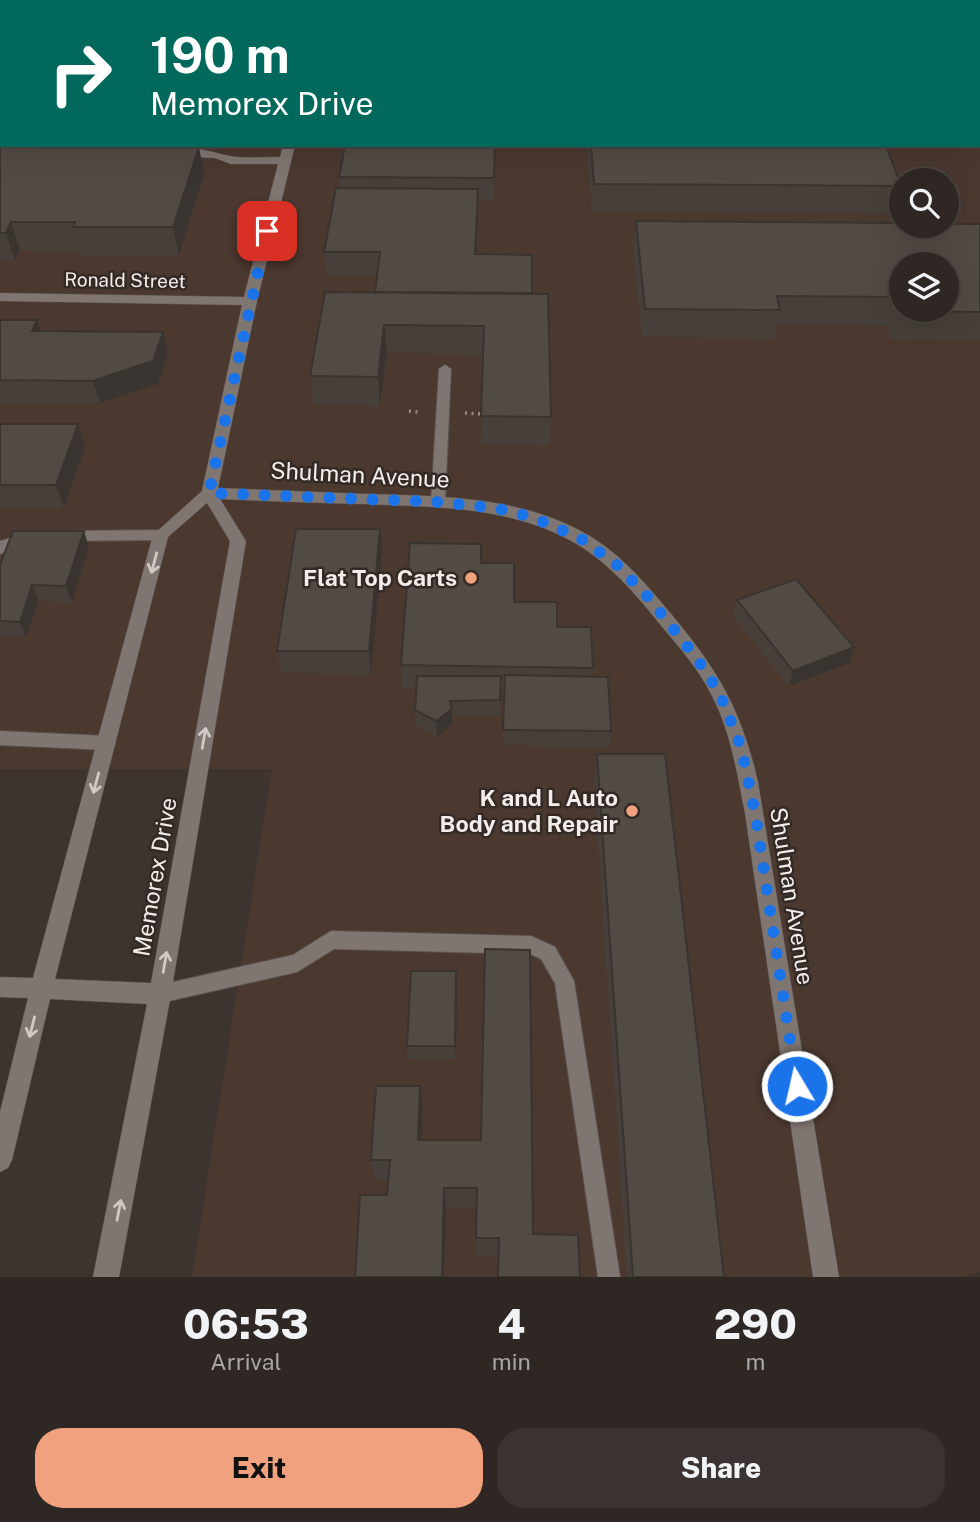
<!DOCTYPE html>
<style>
body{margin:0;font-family:"Public Sans",sans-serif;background:#3a3331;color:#f1f3f6;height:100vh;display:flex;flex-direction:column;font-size:26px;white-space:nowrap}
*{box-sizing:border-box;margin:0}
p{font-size:23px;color:#a7a5a6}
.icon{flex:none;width:38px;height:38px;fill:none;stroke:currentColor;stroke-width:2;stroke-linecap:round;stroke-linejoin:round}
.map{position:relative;height:1277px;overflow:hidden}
.panel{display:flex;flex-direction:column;background:#2e2724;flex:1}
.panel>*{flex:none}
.hud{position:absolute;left:0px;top:0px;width:980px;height:147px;box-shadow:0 7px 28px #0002,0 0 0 2px #494441;background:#00695c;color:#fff;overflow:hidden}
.fabs{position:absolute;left:889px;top:168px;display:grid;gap:14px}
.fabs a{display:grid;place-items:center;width:70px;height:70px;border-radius:50%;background:#2e2724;box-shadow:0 7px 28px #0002,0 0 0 2px #494441;font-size:35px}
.pin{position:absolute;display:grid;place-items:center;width:60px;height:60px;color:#fff;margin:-30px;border-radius:14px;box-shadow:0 4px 10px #0006}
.me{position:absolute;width:77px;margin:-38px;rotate:351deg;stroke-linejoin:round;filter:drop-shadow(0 0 5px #0008)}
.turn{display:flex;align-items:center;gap:24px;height:147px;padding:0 35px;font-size:32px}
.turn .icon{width:91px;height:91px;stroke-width:2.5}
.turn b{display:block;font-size:49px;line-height:60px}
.eta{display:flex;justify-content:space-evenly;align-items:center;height:119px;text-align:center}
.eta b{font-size:42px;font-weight:800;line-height:49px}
.button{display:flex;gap:14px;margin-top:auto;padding:14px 35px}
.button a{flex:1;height:80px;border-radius:28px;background:#f1a17d;color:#111;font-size:28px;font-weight:800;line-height:80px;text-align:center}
.button a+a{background:#3a3331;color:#f1f3f6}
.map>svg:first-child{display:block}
.commercial{fill:#4b3930;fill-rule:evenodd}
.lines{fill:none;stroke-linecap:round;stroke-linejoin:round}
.lane-casing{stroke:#5a524f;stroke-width:2}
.street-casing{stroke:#5a524f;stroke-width:1}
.path{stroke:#958d8a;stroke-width:3.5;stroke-dasharray:2 4.5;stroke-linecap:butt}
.lane{fill:#807671;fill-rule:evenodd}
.street{fill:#807671;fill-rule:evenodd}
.wall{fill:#47403a}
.shaded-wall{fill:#393430}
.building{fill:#524b44;stroke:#393430;stroke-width:2;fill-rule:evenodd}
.oneway{stroke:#d0c9c6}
.route{stroke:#1a73e8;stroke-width:12;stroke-dasharray:0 21.6}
.poi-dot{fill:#f1a17d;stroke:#332a26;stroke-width:2.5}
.labels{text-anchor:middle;stroke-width:5;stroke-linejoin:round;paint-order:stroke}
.far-street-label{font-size:19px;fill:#f3edeb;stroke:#332a26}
.street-label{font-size:23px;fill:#f3edeb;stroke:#332a26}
.poi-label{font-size:23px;font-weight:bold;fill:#f3edeb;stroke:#332a26;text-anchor:end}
</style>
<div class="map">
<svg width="980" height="1277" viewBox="0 0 980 1277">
<rect width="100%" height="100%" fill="#3d3430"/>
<!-- commercial -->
<path class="commercial" d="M 0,0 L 980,0 L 980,1271 L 963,1277 L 192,1277 L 272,769 L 0,769 ZM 2,2 L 978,2 L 978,145 L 2,145 ZM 901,180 L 947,180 L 947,226 L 901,226 ZM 901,264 L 947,264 L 947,310 L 901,310 Z"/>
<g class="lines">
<defs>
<path id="lane" d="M 0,122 L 2,122 L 2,128 L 0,128 Z
M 445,365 L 451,369 L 445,502 L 438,507 L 431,502 L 439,369 Z
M 161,530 L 168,535 L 161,540 L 66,541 L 59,536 L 66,531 Z
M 26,534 L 33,539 L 31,543 L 0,554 L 0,541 Z
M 0,731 L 107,736 L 113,738 L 115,743 L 113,748 L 107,750 L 0,745 Z
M 331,931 L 531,936 L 555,947 L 574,981 L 620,1277 L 598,1277 L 555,983 L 541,959 L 530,954 L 334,949 L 297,972 L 160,1003 L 153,1001 L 150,994 L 153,987 L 160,985 L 293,955 Z"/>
<path id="street" d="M 320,0 L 330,0 L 319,2 Z
M 613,0 L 623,0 L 623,2 L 613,2 Z
M 283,145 L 295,145 L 257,301 L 218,488 C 267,490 317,492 366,494 C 441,496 521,496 588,535 C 622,555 647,585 672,615 C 719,672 741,709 758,782 L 839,1277 L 813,1277 L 745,813 C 737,774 731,732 712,696 C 699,669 678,646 659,623 C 635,593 609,563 575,543 C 511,506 435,507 364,504 C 316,503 268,501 220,499 L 246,541 L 171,994 L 119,1277 L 93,1277 L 147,1004 L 50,999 L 12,1160 L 8,1168 L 0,1172 L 0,1112 L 28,998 L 0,997 L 0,977 L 33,978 L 153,535 L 202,491 L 242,305 L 0,301 L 0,293 L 244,297 L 278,164 L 231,164 L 215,158 L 177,156 L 171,153 C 187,141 218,155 236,157 C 250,158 265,157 280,157 ZM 207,503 L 230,541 L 151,983 L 55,979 L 168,537 Z"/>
</defs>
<!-- lane casing -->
<use href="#lane" class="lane-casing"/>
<!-- street casing -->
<use href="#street" class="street-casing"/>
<!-- path -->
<path class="path" d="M 409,411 L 418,412
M 465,413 L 482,414"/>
<!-- lane -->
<use href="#lane" class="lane"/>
<!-- street -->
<use href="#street" class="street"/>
</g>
<!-- wall -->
<path class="wall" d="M 0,0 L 272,0 L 271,2 L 2,2 L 2,121 L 0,121 Z
M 978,8 L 980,8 L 980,123 L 978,123 Z
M 495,145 L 494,200 L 478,200 L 476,254 L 532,293 L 551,417 L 550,446 L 481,445 L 483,354 L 387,353 L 380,406 L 314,405 L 310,376 L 375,292 L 377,275 L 327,274 L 324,252 L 340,188 L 339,177 Z
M 589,145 L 886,145 L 901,188 L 894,214 L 592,212 L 588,158 Z
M 0,146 L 204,174 L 179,255 L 81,255 L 79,250 L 20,250 L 15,261 L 0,261 Z
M 636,221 L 980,224 L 980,340 L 892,340 L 887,326 L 777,325 L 774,338 L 642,337 L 633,249 Z
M 0,320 L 41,331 L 168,354 L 158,384 L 100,403 L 0,403 Z
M 0,424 L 78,424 L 85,447 L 64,508 L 0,508 Z
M 380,529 L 382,552 L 371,674 L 281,673 L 277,651 Z
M 481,544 L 482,563 L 514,602 L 557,627 L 593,668 L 592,677 L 611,731 L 609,747 L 503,745 L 504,689 L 501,689 L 500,715 L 452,716 L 452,724 L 437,737 L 416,725 L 415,710 L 416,688 L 402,688 L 401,665 Z
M 89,547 L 72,602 L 39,601 L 26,637 L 0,637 L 0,565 Z
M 737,600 L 854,647 L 849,663 L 789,686 L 733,616 Z
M 597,754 L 724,1277 L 627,1277 L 594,782 Z
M 530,950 L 498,1256 L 477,1256 L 477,1207 L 446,1207 L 444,1277 L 355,1277 L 387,1195 L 388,1180 L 375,1180 L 371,1160 L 423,1108 L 422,1140 L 481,1140 Z
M 457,984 L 456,1058 L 408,1058 L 407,1046 Z"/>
<!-- shaded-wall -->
<path class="shaded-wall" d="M 260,0 L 272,0 L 271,2 L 259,2 Z
M 199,147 L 204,174 L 179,255 L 173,227 Z
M 478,189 L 478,211 L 475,277 L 475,254 Z
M 11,222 L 20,250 L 15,261 L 6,233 Z
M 37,320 L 45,343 L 32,331 Z
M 384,325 L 387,353 L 380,406 L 378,377 Z
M 163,332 L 168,354 L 158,384 L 100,403 L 93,381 Z
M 78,424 L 85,447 L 64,508 L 56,485 Z
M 380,529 L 382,552 L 371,674 L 369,651 Z
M 84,531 L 89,547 L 72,602 L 66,586 Z
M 32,585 L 39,601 L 26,637 L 20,622 Z
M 854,647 L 849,663 L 789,686 L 793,671 Z
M 452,709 L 452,724 L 437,737 L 436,721 Z
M 456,971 L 457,984 L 456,1058 L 455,1046 Z
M 420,1086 L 423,1108 L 421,1160 L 418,1140 Z
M 444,1188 L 446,1207 L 444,1277 L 442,1277 Z"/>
<!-- building -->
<path class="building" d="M 0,0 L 260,0 L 259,2 L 2,2 L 2,95 L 0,95 Z
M 418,0 L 537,0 L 537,2 L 418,2 Z
M 600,0 L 610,0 L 610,2 L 600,2 Z
M 978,8 L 980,8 L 980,96 L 978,96 Z
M 345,145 L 495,145 L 494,178 L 339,177 Z
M 591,145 L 886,145 L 901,186 L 594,184 Z
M 0,146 L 199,147 L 173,227 L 73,227 L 75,222 L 11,222 L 6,233 L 0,233 Z
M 336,188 L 478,189 L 475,254 L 532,255 L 532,293 L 375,292 L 380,252 L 324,252 Z
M 636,221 L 901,223 L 901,226 L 947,226 L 947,224 L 980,224 L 980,312 L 900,311 L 895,297 L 777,296 L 780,310 L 645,309 ZM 901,264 L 947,264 L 947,310 L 901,310 Z
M 325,292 L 548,294 L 551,417 L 481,416 L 484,326 L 384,325 L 378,377 L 310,376 Z
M 0,320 L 37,320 L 32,331 L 163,332 L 153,361 L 93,381 L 0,380 Z
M 0,424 L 78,424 L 56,485 L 0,485 Z
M 296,529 L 380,529 L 369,651 L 277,651 Z
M 13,531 L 84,531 L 66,586 L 32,585 L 20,622 L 0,621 L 0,565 Z
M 410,543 L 481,544 L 481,563 L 514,563 L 514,602 L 557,602 L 557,627 L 591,627 L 593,668 L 401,665 Z
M 796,579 L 854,647 L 793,671 L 737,600 Z
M 505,675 L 608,677 L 611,731 L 503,730 Z
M 417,676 L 501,676 L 500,700 L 450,701 L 452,709 L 436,721 L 415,710 Z
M 597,754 L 665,754 L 724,1277 L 633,1277 Z
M 485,949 L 530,950 L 533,1234 L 578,1235 L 580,1277 L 498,1277 L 499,1238 L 476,1238 L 477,1188 L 444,1188 L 442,1277 L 355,1277 L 360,1195 L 387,1195 L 390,1160 L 371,1160 L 376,1086 L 420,1086 L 418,1140 L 481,1140 Z
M 411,971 L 456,971 L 455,1046 L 407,1046 Z"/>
<!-- one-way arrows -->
<defs><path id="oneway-shaft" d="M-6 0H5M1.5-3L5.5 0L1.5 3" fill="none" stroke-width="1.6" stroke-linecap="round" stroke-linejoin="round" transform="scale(1.75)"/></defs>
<g class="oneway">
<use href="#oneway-shaft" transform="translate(154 563) rotate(105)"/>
<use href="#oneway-shaft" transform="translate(204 738) rotate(-80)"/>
<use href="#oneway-shaft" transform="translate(96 783) rotate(105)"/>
<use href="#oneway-shaft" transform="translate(165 962) rotate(-80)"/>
<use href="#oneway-shaft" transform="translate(32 1027) rotate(104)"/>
<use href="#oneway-shaft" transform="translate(119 1210) rotate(-79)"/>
</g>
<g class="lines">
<!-- route -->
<path class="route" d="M 267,231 L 209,493 L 438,502 L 495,508 L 532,517 L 580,538 L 616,564 L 647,596 L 695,656 L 719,692 L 741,747 L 755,813 L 797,1086"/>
</g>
<!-- markers -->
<g class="poi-dot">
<circle cx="471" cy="578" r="7"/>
<circle cx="632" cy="811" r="7"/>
</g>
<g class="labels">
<!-- far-street labels -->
<g class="far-street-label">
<text transform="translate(125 280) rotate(1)" y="7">Ronald Street</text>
</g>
<!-- street labels -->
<g class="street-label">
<text transform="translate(360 475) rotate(3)" y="8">Shulman Avenue</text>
<text transform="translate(155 877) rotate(-80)" y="8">Memorex Drive</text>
<text transform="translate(792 896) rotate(81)" y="8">Shulman Avenue</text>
</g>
<!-- poi labels -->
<g class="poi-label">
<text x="457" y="586">Flat Top Carts</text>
<text x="618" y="806">K and L Auto<tspan x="618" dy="26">Body and Repair</tspan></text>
</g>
</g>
</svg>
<div class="fabs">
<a><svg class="icon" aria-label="search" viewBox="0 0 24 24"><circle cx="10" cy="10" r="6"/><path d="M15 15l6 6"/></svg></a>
<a><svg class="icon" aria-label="layers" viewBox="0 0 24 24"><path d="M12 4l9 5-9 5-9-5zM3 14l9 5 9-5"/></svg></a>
</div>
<div class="pin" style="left:267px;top:231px;background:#d93025"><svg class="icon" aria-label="arrive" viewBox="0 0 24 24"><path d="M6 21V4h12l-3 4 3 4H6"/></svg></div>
<svg class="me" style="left:797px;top:1086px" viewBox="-20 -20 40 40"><circle r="17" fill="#1a73e8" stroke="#fff" stroke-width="3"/><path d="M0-11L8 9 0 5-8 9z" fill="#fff"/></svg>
<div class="hud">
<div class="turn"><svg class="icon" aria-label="right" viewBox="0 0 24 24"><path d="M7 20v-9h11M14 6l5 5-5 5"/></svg><div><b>190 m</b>Memorex Drive</div></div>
</div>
</div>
<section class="panel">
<div class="eta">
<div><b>06:53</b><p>Arrival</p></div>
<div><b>4</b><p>min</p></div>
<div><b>290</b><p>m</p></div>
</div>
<div class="button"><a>Exit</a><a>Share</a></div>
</section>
